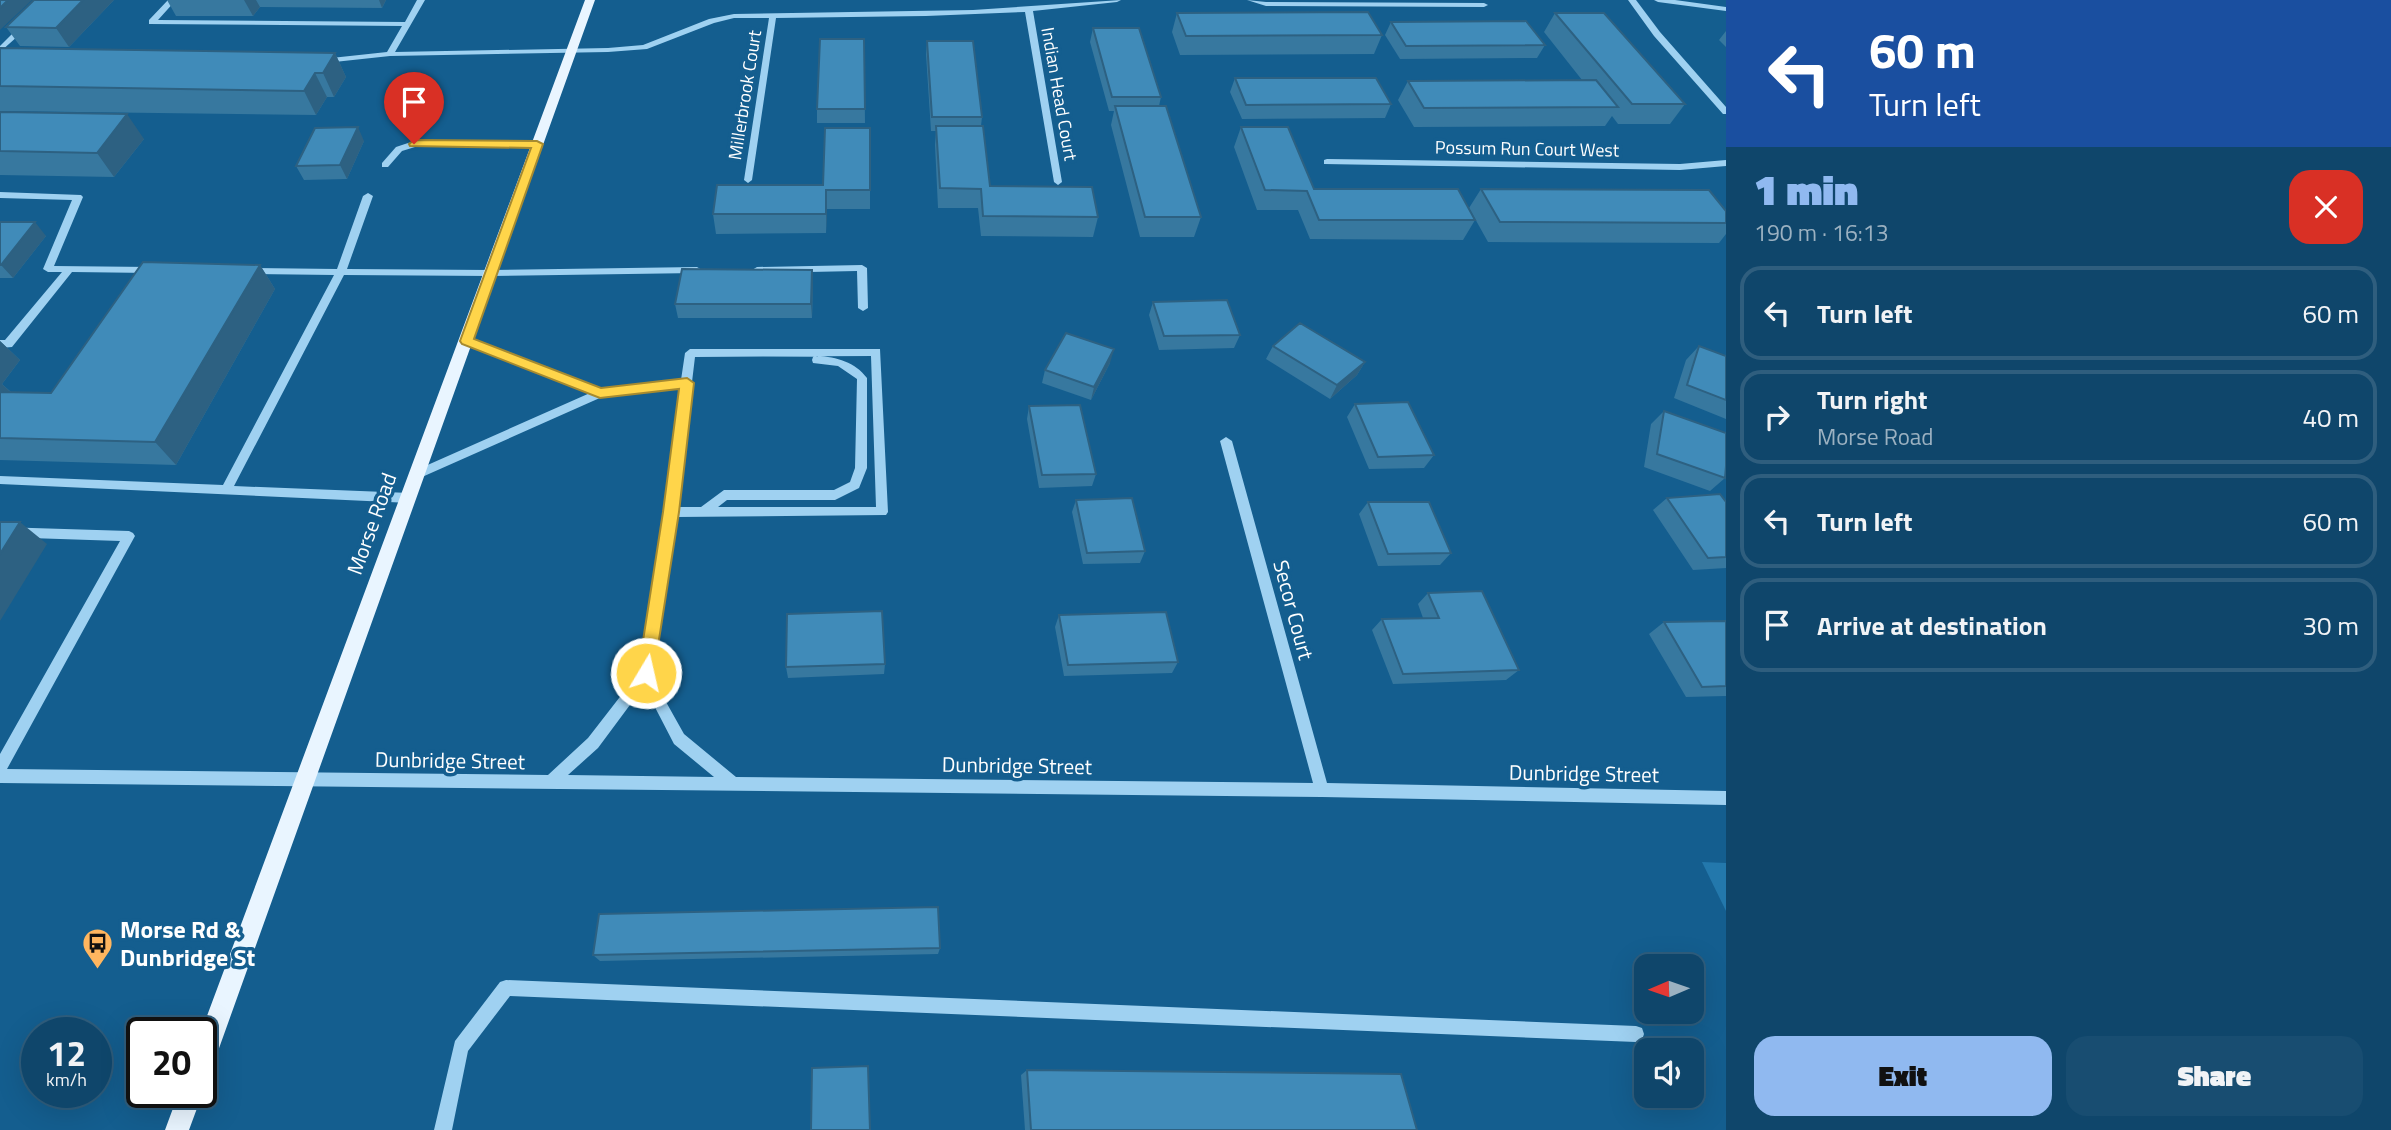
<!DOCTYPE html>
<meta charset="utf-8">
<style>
body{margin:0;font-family:"Titillium Web",sans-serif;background:#184d71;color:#f1f3f6;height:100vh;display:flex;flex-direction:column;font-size:26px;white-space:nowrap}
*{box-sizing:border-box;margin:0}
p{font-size:23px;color:#9bb1c1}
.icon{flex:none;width:38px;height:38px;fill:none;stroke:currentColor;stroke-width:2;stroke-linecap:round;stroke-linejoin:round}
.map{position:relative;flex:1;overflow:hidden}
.sheet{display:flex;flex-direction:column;background:#0f466b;width:665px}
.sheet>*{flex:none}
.guide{background:#1a4fa0;color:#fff;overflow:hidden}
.needle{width:46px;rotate:268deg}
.buttons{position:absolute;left:1634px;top:954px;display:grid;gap:14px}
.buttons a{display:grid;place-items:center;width:70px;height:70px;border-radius:14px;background:#0f466b;box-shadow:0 7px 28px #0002,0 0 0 2px #2f5e7e;font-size:35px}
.speed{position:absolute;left:21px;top:1017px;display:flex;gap:14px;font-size:35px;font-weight:700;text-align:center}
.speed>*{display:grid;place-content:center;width:91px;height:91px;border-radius:50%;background:#0f466b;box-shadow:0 7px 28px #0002,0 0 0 2px #2f5e7e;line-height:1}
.speed small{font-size:18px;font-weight:400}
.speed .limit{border:4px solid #111;border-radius:10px;background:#fff;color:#111}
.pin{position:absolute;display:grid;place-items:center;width:60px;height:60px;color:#fff;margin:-72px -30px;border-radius:50% 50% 50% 0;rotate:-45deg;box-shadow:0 0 7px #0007}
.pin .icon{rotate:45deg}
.me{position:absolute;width:77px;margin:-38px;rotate:9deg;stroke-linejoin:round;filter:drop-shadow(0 0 5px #0008)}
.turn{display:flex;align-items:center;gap:24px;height:147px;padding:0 28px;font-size:32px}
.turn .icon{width:91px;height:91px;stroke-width:2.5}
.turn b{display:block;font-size:49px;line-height:60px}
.round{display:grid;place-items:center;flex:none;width:74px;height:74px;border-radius:21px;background:#184d71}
.headline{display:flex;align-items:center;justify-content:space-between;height:119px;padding:0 28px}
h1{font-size:42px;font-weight:800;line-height:52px;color:#90b9f0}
.cta{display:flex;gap:14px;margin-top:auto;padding:14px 28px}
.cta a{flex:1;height:80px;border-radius:21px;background:#90b9f0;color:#111;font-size:28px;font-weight:800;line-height:80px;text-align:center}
.cta a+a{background:#184d71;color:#f1f3f6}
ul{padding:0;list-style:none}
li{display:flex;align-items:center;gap:21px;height:94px;margin:0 14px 10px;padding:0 14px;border:4px solid #2f5e7e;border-radius:21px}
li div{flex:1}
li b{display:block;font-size:26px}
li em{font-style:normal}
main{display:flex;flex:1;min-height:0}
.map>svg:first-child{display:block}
.green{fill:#2378ac}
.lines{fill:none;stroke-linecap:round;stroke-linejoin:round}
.minor{fill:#9fd1f1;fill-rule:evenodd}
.major{fill:#e9f5ff;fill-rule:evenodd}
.wall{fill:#37789f}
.shaded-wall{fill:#2d6182}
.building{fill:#408bb9;stroke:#2d6182;stroke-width:2}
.route{fill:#ffd54a;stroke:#a68a30;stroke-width:2}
.labels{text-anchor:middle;stroke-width:7;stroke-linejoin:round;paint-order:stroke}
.far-street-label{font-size:18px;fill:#fff;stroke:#145e8f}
.street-label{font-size:21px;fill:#fff;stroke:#145e8f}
.near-poi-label{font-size:24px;font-weight:bold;fill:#fff;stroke:#145e8f;text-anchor:start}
</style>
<main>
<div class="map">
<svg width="1726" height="1130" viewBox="0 0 1726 1130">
<rect width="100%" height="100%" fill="#145e8f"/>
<!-- green -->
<path class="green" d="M 1702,862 L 1726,863 L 1726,911 Z"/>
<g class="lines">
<!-- minor -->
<path class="minor" d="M 168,0 L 176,0 L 158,20 L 405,22 L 417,0 L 425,0 L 395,52 L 608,48 L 643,45 L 709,19 L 734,14 L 973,10 L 1121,0 L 1117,2 L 1033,11 L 1062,182 L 1058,185 L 1054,182 L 1025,12 L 926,16 L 776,18 L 752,180 L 748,183 L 744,180 L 769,18 L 734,18 L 714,23 L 647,49 L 608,52 L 390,56 L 325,63 L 322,63 L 322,59 L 387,52 L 402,26 L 149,24 L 149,20 Z
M 1247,0 L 1266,2 L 1484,3 L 1488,5 L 1484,7 L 1266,6 Z
M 1628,0 L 1636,0 L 1660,32 L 1726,107 L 1726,114 L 1723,114 L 1654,36 Z
M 1654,0 L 1675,0 L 1726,7 L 1726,11 L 1658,2 Z
M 21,25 L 28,27 L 0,52 L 0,46 Z
M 414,141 L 537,141 L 541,144 L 537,147 L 415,147 L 402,151 L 388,167 L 382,167 L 382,163 L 396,147 Z
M 1327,159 L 1680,164 L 1726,160 L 1726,166 L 1680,170 L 1324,164 L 1324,160 Z
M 0,192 L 81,195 L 83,197 L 54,266 L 151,267 L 156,270 L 151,273 L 72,272 L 12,347 L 0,348 L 0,340 L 5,340 L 62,272 L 48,272 L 43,269 L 72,200 L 0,198 Z
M 368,193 L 373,196 L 347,269 L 491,270 L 697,267 L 702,270 L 697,273 L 491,276 L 344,275 L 234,486 L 410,493 L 416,498 L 410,503 L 0,484 L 0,476 L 223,485 L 334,275 L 250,274 L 245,271 L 250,268 L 337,269 L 363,196 Z
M 862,265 L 867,268 L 868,308 L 863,311 L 858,308 L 857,271 L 757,273 L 752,270 L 757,267 Z
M 467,337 L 601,389 L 681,380 L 685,353 L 690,349 L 880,349 L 888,512 L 886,515 L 676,517 L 653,673 L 661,693 L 684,734 L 736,777 L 1313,783 L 1220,441 L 1226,437 L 1232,441 L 1327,783 L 1726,791 L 1726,805 L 1322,797 L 0,783 L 0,754 L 120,541 L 0,537 L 0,527 L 129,531 L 133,533 L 135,536 L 7,769 L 548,775 L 588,738 L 640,671 L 665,512 L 681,388 L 602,397 L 422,477 L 414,477 L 412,474 L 414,471 L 590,393 L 463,344 L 463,338 ZM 817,356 L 813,357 L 812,360 L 813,363 L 838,366 L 857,379 L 855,468 L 850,482 L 834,490 L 724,490 L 701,507 L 677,507 L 695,357 L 871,356 L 876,507 L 718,507 L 727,500 L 835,500 L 859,488 L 867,468 L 867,378 C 855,362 837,357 817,356 ZM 644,686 L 674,744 L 714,777 L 568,775 L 598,748 Z
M 506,980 L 1636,1026 L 1642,1028 L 1644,1034 L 1642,1040 L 1636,1042 L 510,996 L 468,1051 L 452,1130 L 434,1130 L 455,1041 L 500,982 Z"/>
<!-- major -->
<path class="major" d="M 585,0 L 595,0 L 213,1065 L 209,1073 L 201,1077 L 201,1032 Z
M 201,1088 L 203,1092 L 189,1130 L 165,1130 L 179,1092 L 201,1092 Z"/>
</g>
<!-- wall -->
<path class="wall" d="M 114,0 L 69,47 L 20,46 L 6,27 Z
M 167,0 L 386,0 L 382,8 L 260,7 L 253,16 L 176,16 Z
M 1177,13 L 1382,35 L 1374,54 L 1180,55 L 1172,32 Z
M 1555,13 L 1685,104 L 1670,124 L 1618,124 L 1612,116 L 1605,126 L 1414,127 L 1398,100 L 1408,81 L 1582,80 L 1544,32 Z
M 1391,22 L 1545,45 L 1537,58 L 1400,59 L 1385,35 Z
M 1093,28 L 1161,97 L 1159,106 L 1201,217 L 1194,237 L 1140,237 L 1111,125 L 1114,111 L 1109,111 L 1090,42 Z
M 1726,31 L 1726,47 L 1719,40 Z
M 864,39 L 865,123 L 817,123 L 817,109 Z
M 927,41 L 982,117 L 981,126 L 990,186 L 1098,217 L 1093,237 L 981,236 L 978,208 L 938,208 L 935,145 L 936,131 L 931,131 L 926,54 Z
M 0,48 L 335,53 L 346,77 L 334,97 L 327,97 L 316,115 L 0,111 Z
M 1235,78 L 1391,104 L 1385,118 L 1242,119 L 1230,92 Z
M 0,112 L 144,139 L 114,177 L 0,175 Z
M 1241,127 L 1314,189 L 1475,220 L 1463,240 L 1310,239 L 1298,210 L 1257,210 L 1234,147 Z
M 870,128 L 870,209 L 827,209 L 826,233 L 716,234 L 713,214 L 823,185 Z
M 364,141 L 347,179 L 304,180 L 296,166 Z
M 1481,189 L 1726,211 L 1726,234 L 1719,243 L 1488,242 L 1469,208 Z
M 0,222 L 46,236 L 13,278 L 0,278 Z
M 260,265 L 275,289 L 176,465 L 0,460 L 0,341 L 20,360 L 2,384 L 11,392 L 51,393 Z
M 813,283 L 812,318 L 678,318 L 675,304 Z
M 1153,302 L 1240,335 L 1234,348 L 1159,350 L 1149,315 Z
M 1273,346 L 1365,362 L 1357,375 L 1330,399 L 1266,359 Z
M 1699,346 L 1726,356 L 1726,419 L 1674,398 L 1686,360 Z
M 1110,363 L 1091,400 L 1042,383 L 1045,370 Z
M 1355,404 L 1434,455 L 1424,468 L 1369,469 L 1347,417 Z
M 1029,406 L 1096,474 L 1092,486 L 1039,488 L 1027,419 Z
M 1664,411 L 1725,478 L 1710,491 L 1644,467 L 1651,424 Z
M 1667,498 L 1726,502 L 1726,568 L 1693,570 L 1653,510 Z
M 1076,500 L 1145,551 L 1140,563 L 1083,564 L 1072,512 Z
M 1368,502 L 1451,553 L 1440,565 L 1378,566 L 1359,514 Z
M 1428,593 L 1519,670 L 1506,680 L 1393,684 L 1372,630 L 1382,619 L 1423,618 L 1418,604 Z
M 1059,615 L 1178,662 L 1172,673 L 1064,676 L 1055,627 Z
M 1726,621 L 1726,696 L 1686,697 L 1649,634 L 1664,622 Z
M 885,664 L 884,674 L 788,678 L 786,667 Z
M 940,948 L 938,954 L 600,961 L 593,955 Z
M 1027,1070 L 1417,1130 L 1025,1130 L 1021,1075 Z"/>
<!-- shaded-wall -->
<path class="shaded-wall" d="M 8,0 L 32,0 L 0,30 L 0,8 Z
M 83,0 L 114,0 L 69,47 L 56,28 Z
M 244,0 L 256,0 L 260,7 L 253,16 Z
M 379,0 L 386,0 L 382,8 Z
M 335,53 L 346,77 L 334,97 L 323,73 Z
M 315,73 L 327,97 L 316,115 L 304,91 Z
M 127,114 L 144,139 L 114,177 L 97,153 Z
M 358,127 L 364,141 L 347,179 L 340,165 Z
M 826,190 L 827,209 L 826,233 Z
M 35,222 L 46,236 L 13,278 L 1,265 Z
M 260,265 L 275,289 L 176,465 L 155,442 Z
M 812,270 L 813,283 L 812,318 L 811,304 Z
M 0,341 L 20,360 L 2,384 L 22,403 L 0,403 Z
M 1114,349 L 1110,363 L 1091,400 L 1094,387 Z
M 1365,362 L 1357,375 L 1330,399 L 1337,385 Z
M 20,522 L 47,544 L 0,621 L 0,554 Z"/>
<!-- building -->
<path class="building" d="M 0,0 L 8,0 L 0,8 Z
M 34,0 L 83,0 L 56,28 L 6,27 Z
M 1368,12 L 1382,35 L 1186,36 L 1177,13 Z
M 1555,13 L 1604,13 L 1685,104 L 1632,104 Z
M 1526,21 L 1545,45 L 1406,46 L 1391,22 Z
M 1093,28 L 1139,28 L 1161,97 L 1112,97 Z
M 820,39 L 864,39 L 865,109 L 817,109 Z
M 927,41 L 973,41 L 982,117 L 932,117 Z
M 0,48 L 335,53 L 323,73 L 315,73 L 304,91 L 0,86 Z
M 1235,78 L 1376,78 L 1391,104 L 1246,105 Z
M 1596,80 L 1618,107 L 1424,108 L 1408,81 Z
M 1115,106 L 1166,106 L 1201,217 L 1145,217 Z
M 0,112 L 127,114 L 97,153 L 0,151 Z
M 936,126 L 983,126 L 990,186 L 1092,187 L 1098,217 L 983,216 L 981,189 L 940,188 Z
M 358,127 L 340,165 L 296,166 L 315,128 Z
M 1241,127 L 1288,127 L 1314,189 L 1458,189 L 1475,220 L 1319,220 L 1307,191 L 1265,190 Z
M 825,128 L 870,128 L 870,190 L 826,190 L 826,214 L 713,214 L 717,185 L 823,185 Z
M 1481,189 L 1709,190 L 1726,211 L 1726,223 L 1500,222 Z
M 0,222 L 35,222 L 1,265 L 0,265 Z
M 143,262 L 260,265 L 155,442 L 0,438 L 0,392 L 51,393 Z
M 682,269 L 812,270 L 811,304 L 675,304 Z
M 1227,300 L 1240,335 L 1164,336 L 1153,302 Z
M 1300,323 L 1365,362 L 1337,385 L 1273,346 Z
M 1066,333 L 1114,349 L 1094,387 L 1045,370 Z
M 1699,346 L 1726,356 L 1726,400 L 1687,385 Z
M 1408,402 L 1434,455 L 1378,457 L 1355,404 Z
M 1080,405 L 1096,474 L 1042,475 L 1029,406 Z
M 1664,411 L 1726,433 L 1726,466 L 1725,478 L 1657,454 Z
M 1720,494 L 1726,502 L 1726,557 L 1708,558 L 1667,498 Z
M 1132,498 L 1145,551 L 1087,553 L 1076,500 Z
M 1368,502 L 1429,502 L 1451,553 L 1388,554 Z
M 0,522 L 20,522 L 0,554 Z
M 1482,591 L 1519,670 L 1403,674 L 1382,619 L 1439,618 L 1428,593 Z
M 882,611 L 885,664 L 786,667 L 787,614 Z
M 1166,612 L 1178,662 L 1068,665 L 1059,615 Z
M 1726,621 L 1726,686 L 1702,687 L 1664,622 Z
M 938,907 L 940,948 L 593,955 L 599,914 Z
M 868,1066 L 870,1130 L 811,1130 L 812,1068 Z
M 1027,1070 L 1401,1074 L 1417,1130 L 1031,1130 Z"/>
<!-- route -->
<path class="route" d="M 414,140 L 537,141 L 543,144 L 474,339 L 601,388 L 687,378 L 694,383 L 679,512 L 653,678 L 646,680 L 640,678 L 638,673 L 663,512 L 679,389 L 600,398 L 462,344 L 460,341 L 531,148 L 410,146 L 409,144 Z"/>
<!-- icons -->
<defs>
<symbol id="bus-pin" viewBox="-11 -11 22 30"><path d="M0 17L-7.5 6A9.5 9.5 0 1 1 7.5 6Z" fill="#ffb65f" stroke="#145e8f"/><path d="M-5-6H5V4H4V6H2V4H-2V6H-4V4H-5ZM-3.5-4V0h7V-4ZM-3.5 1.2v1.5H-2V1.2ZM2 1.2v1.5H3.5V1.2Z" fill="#111"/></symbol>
</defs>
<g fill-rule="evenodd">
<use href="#bus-pin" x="80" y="926" width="35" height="47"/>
</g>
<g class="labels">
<!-- far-street labels -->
<g class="far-street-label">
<text transform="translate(1059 94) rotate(80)" y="6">Indian Head Court</text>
<text transform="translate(745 95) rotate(-81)" y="6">Millerbrook Court</text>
<text transform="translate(1527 149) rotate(1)" y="6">Possum Run Court West</text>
</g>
<!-- street labels -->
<g class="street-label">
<text transform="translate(372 524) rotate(-70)" y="7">Morse Road</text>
<text transform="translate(1293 610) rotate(75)" y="7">Secor Court</text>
<text transform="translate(450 761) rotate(1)" y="7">Dunbridge Street</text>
<text transform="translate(1017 766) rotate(1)" y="7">Dunbridge Street</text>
<text transform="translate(1584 774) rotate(1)" y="7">Dunbridge Street</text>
</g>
<!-- near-poi labels -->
<g class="near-poi-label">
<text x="120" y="938">Morse Rd &amp;<tspan x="120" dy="28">Dunbridge St</tspan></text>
</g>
</g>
</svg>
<div class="buttons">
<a><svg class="needle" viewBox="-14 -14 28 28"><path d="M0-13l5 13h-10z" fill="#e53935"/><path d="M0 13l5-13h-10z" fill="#9bb1c1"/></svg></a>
<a><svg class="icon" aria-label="sound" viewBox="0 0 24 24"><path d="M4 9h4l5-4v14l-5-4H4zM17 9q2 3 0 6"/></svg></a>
</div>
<div class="speed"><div>12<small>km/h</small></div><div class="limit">20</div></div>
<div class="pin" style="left:414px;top:144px;background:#d93025"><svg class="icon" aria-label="arrive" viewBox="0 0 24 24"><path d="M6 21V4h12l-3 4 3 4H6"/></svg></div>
<svg class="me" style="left:646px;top:673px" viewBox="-20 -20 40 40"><circle r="17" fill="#ffd54a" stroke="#fff" stroke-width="3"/><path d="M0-11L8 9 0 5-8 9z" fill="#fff"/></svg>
</div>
<section class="sheet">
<div class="guide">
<div class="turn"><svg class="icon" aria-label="left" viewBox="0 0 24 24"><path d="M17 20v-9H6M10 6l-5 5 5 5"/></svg><div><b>60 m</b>Turn left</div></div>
</div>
<div class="headline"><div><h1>1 min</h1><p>190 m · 16:13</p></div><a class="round" style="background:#d93025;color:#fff"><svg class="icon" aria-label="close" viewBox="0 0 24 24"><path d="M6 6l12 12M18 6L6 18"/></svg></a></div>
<ul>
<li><svg class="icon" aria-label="left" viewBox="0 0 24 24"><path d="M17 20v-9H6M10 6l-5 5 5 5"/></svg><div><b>Turn left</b></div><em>60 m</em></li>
<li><svg class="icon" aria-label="right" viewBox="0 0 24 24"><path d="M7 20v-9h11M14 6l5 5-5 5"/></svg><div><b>Turn right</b><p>Morse Road</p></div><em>40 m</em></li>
<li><svg class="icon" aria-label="left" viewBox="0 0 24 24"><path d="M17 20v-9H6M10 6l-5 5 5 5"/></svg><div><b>Turn left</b></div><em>60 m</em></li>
<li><svg class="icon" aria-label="arrive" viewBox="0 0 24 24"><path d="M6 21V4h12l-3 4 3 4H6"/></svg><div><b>Arrive at destination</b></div><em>30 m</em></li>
</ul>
<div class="cta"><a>Exit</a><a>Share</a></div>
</section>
</main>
